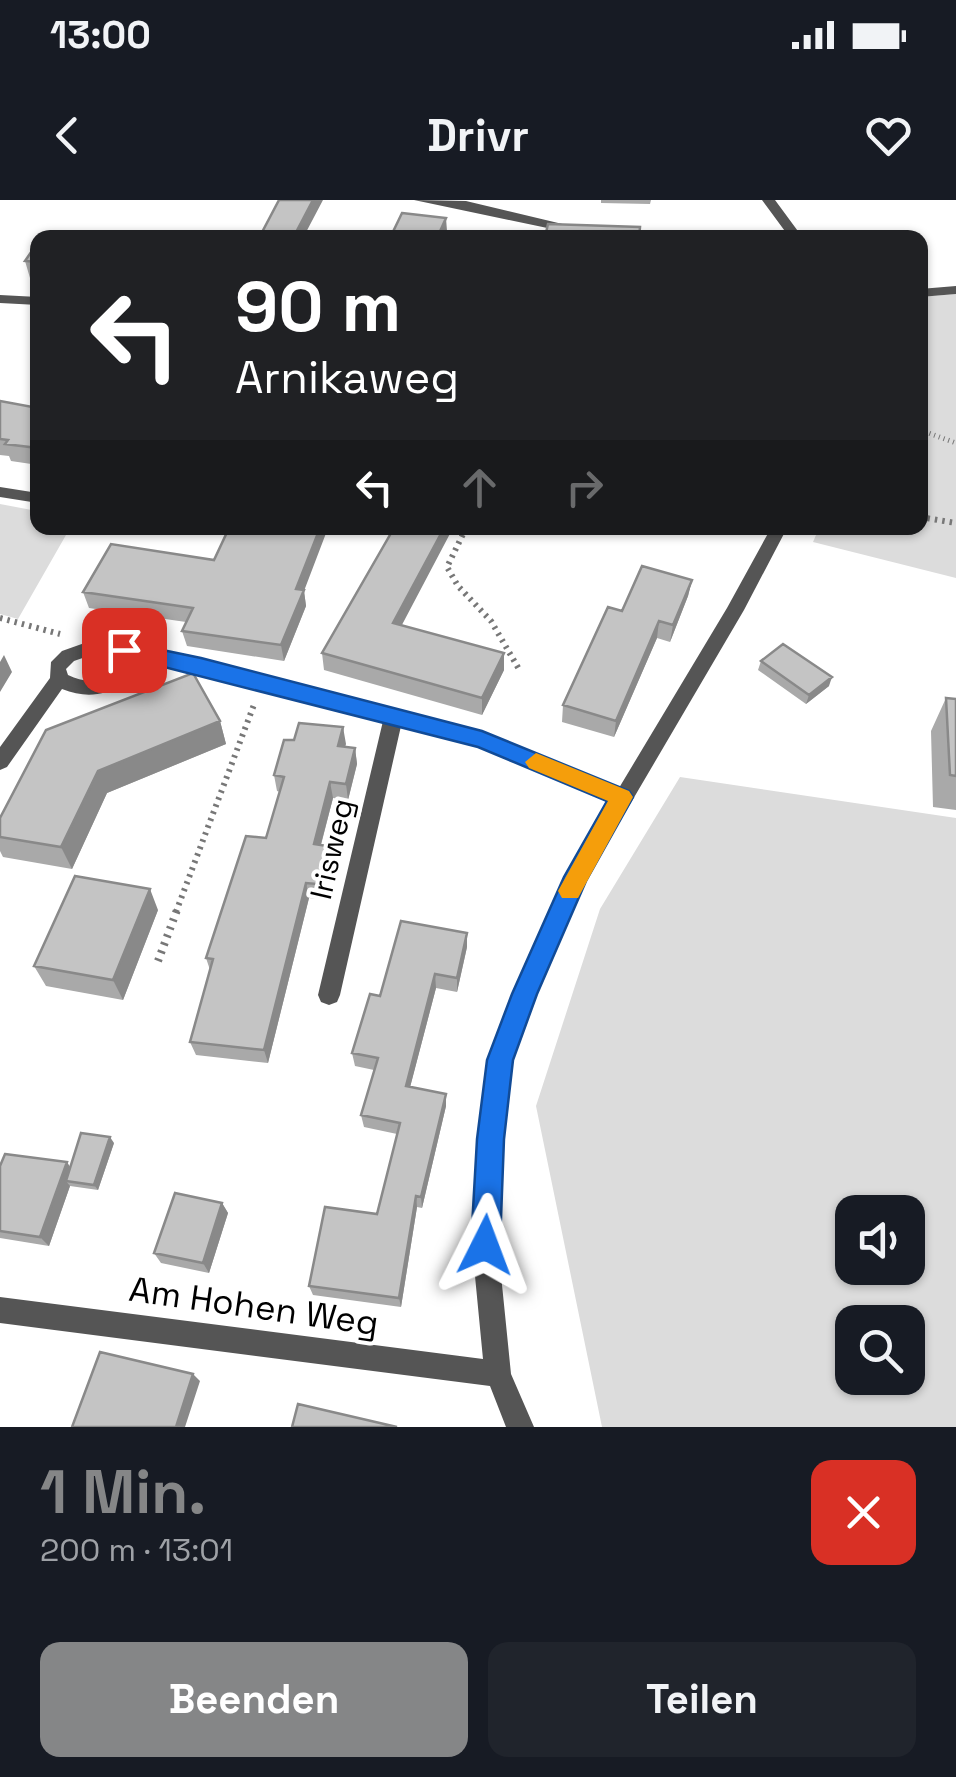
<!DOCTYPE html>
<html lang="de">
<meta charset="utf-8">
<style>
body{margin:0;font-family:"Space Grotesk",sans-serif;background:#20242c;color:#f1f3f6;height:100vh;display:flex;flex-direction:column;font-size:38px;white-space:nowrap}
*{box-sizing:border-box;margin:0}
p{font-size:32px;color:#9ea1a6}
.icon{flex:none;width:55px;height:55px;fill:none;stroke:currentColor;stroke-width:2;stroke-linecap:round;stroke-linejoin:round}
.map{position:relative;height:1227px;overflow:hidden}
.details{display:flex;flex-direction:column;background:#171b24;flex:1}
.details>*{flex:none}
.guide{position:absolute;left:30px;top:30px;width:898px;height:305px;border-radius:20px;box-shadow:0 2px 8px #0004;background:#202124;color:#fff;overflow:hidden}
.buttons{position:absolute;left:835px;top:995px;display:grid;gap:20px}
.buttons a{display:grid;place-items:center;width:90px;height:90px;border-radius:20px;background:#171b24;box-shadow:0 2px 8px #0004;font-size:50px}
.pin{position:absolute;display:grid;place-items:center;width:85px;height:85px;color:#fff;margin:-42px;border-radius:20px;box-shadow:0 5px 15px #0006}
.me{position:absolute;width:110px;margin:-55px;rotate:3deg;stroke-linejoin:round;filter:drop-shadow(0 0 8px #0008)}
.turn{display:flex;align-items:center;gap:35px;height:210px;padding:0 40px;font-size:45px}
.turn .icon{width:130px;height:130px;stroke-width:2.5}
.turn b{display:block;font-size:70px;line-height:85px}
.lanes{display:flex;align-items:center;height:95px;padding:0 40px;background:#0003;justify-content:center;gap:50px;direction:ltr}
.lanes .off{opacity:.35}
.round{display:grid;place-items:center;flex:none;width:105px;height:105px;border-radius:20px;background:#20242c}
.overview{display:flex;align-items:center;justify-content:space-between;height:170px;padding:0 40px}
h1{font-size:60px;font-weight:800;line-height:75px;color:#858687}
.button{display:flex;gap:20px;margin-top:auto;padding:20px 40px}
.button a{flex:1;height:115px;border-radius:20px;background:#858687;color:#fff;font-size:40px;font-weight:800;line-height:115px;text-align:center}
.button a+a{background:#20242c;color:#f1f3f6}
.status{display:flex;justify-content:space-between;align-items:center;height:70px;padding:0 50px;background:#171b24;direction:ltr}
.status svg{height:28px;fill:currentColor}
header{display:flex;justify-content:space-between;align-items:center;height:130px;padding:0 40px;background:#171b24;font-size:45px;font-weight:800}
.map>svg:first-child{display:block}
.green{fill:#dcdcdc;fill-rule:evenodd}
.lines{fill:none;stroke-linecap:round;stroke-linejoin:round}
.path-far2{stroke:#777;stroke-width:5;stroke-dasharray:1 4;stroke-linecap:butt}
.path-far1{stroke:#777;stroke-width:6;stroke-dasharray:2.5 5;stroke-linecap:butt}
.path{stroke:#777;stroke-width:8;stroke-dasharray:2.5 6;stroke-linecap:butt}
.street{fill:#555;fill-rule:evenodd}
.wall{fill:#a9a9a9}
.shaded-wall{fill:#898989}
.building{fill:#c4c4c4;stroke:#898989;stroke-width:2.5}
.route{fill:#1a73e8;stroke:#114b97;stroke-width:2.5}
.slow{fill:#f59e0b}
.labels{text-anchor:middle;stroke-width:8;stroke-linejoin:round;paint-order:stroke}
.street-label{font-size:30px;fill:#000;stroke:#fff}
.near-street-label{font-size:35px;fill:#000;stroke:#fff}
</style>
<div class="status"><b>13:00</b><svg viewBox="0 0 49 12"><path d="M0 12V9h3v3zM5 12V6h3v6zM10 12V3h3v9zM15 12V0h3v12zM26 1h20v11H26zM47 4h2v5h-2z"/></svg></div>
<header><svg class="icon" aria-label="back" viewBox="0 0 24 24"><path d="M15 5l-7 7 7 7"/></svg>Drivr<svg class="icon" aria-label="heart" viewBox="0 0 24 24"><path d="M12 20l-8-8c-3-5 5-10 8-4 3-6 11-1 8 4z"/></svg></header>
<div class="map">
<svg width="956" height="1227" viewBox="0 0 956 1227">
<rect width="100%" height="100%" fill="#fff"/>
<!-- green -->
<path class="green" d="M 956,94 L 956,378 L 813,342 L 819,328 L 920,328 L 920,97 Z
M 0,304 L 37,311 L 38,328 L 58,328 L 66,335 L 18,419 L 0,414 Z
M 680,577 L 956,618 L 956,1227 L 602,1227 L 536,906 L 600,709 ZM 908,1012 L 908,1068 L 852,1068 L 852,1012 ZM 908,1122 L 908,1178 L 852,1178 L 852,1122 Z"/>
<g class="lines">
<!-- path-far2 -->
<path class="path-far2" d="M 920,230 L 956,243"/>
<!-- path-far1 -->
<path class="path-far1" d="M 920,317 L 956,323
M 466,328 L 447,367 L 458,386 L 491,421 L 520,471
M 0,418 L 60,434
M 176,712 L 255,502"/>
<!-- path -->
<path class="path" d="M 158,761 L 177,710"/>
<!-- street -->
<path class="street" d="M 414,0 L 466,1 L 621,38 L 595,38 Z
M 762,0 L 775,0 L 803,38 L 790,38 Z
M 956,86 L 956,94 L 920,97 L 920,89 Z
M 0,95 L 38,97 L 38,105 L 0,103 Z
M 0,287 L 38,293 L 38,303 L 0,297 Z
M 72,328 L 94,328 L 86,334 L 74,332 Z
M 771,328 L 787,328 L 744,410 L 585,681 L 535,793 L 511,860 L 502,939 L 498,1045 L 511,1174 L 534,1227 L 506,1227 L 490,1186 L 0,1123 L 0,1097 L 483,1159 L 472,1045 L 478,939 L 489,860 L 513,793 L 566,677 L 611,601 L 478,546 L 401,526 L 340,795 L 337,802 L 329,805 L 321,802 L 318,795 L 383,521 L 201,473 L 152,464 C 124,487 99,504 62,489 L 7,567 L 0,570 L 0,547 L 50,478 L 51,462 L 62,451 L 93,440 L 201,459 L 482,533 L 619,588 L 727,408 ZM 94,454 L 132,460 C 110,477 94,488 68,475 L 66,469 L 74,461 Z"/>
</g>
<!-- wall -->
<path class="wall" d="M 601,0 L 651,0 L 650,4 L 601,3 Z
M 38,42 L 38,79 L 30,78 L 25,61 Z
M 0,201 L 38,208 L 38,265 L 11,261 L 9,256 L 0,255 Z
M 665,328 L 696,328 L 691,335 Z
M 214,360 L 304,391 L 306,406 L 284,461 L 187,446 L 182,431 L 186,422 L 89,408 L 83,392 Z
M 692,380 L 688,396 L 670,442 L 657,438 L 614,537 L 562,522 L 563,505 L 622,411 Z
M 402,425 L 504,470 L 482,515 L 324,470 L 322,453 Z
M 761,461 L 829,486 L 806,504 L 758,470 Z
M 946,498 L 956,499 L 956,610 L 933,607 L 931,531 Z
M 220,521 L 226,544 L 107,593 L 72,669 L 3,657 L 0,651 L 0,618 Z
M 343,527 L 345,547 L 355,548 L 357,564 L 348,600 L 333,598 L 321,645 L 330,661 L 320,699 L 309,698 L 268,863 L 196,855 L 190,842 L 210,770 L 206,758 L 266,638 L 280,592 L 277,591 L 274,575 L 294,540 Z
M 158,710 L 123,800 L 46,786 L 34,766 Z
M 467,747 L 457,792 L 436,788 L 410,887 L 446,894 L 446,906 L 422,1008 L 417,1007 L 401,1107 L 313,1095 L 309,1086 L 377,1014 L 397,934 L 364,927 L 361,915 L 374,870 L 355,866 L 352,853 L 380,796 Z
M 114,943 L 98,990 L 70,986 L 49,1046 L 0,1038 L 0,966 L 70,967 Z
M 222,1003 L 228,1013 L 209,1073 L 161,1063 L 154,1053 Z"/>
<!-- shaded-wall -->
<path class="shaded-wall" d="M 313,0 L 323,0 L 303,38 L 293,38 Z
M 446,18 L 447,31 L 444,38 L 437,38 Z
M 320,328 L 328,328 L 304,391 L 306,406 L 284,461 L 281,445 L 296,389 Z
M 444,328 L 453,328 L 394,440 L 393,423 Z
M 692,380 L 688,396 L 670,442 L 673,425 Z
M 659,421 L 657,438 L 614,537 L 616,521 Z
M 504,453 L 504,470 L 482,515 L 482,498 Z
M 4,455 L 12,472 L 0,492 L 0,462 Z
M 832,477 L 829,486 L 806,504 L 809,495 Z
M 220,521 L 226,544 L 107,593 L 72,669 L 61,647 L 98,571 Z
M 343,527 L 346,544 L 341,562 L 338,546 Z
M 355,548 L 357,564 L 348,600 L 346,584 Z
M 330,582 L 333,598 L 317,659 L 314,644 Z
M 327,646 L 330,661 L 320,699 L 317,684 Z
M 306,683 L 309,698 L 268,863 L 264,850 Z
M 150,689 L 158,710 L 123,800 L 113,780 Z
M 467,733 L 467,747 L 457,792 L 457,778 Z
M 435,774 L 436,788 L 407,899 L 406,886 Z
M 446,894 L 446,906 L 422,1008 L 421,997 Z
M 110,937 L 114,943 L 98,990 L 94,985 Z
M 67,962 L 74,973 L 66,981 L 70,986 L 49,1046 L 40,1037 Z
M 416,996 L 417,1007 L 401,1107 L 399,1098 Z
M 222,1003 L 228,1013 L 209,1073 L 203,1063 Z
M 193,1174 L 200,1181 L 185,1227 L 176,1227 Z"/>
<!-- building -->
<path class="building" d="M 279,0 L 313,0 L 293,38 L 259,38 Z
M 402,13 L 446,18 L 437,38 L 390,38 Z
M 548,24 L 640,27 L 639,38 L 538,38 L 545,37 Z
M 127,33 L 172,36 L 124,38 Z
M 38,42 L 38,62 L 25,61 Z
M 0,201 L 38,208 L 38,248 L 5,244 L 8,240 L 0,239 Z
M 229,328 L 320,328 L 296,389 L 304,390 L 281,445 L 182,431 L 193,408 L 83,392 L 111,344 L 214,360 Z
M 394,328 L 444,328 L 393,423 L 504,453 L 482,498 L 322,453 Z
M 642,366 L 692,380 L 673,425 L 659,421 L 616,521 L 563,505 L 608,407 L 622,411 Z
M 783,444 L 832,477 L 809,495 L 761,461 Z
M 193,473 L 220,521 L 98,571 L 61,647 L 0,637 L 0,618 L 46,530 Z
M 946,498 L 956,499 L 956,576 L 950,575 Z
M 299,523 L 343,527 L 338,546 L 355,548 L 346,584 L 330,582 L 314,644 L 327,646 L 317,684 L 306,683 L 264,850 L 190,842 L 213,759 L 206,758 L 246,636 L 266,638 L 284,577 L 274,575 L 284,540 L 294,540 Z
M 75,676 L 150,689 L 113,780 L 34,766 Z
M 401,721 L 467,733 L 457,778 L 435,774 L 406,886 L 446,894 L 421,997 L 416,996 L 399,1098 L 309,1086 L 325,1007 L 377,1014 L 400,923 L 361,915 L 378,858 L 352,853 L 370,794 L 380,796 Z
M 81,933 L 110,937 L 94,985 L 66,981 Z
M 5,954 L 67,962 L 40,1037 L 0,1031 L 0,966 Z
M 175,993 L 222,1003 L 203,1063 L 154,1053 Z
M 100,1152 L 193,1174 L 176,1227 L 72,1227 Z
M 298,1204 L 397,1227 L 292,1227 Z"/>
<!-- route -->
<path class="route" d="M 124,442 L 201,458 L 482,531 L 629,591 L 633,597 L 586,681 L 537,794 L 513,860 L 504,939 L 500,1045 L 495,1055 L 485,1059 L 475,1055 L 471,1045 L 477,939 L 487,860 L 512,794 L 564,677 L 607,601 L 478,547 L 117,455 L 114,450 L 117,445 Z"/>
<!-- slow -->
<path class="slow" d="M 536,553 L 629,591 L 633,597 L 578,698 L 562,698 L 558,691 L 608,601 L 529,568 L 525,562 Z"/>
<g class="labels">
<!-- street labels -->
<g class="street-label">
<text transform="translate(332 649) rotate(-77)" y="10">Irisweg</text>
</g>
<!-- near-street labels -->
<g class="near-street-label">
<text transform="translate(254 1106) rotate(8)" y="12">Am Hohen Weg</text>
</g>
</g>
</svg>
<div class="buttons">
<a><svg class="icon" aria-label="sound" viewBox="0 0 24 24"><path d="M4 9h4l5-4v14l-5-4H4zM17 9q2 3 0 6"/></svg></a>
<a><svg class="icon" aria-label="search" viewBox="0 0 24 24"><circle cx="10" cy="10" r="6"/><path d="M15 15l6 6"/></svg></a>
</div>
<div class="pin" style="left:124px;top:450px;background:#d93025"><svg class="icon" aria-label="arrive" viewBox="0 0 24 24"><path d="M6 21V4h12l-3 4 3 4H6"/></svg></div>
<svg class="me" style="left:485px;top:1045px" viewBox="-20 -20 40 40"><path d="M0-17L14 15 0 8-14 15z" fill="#1a73e8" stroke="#fff" stroke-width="4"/></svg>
<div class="guide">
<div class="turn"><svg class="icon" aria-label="left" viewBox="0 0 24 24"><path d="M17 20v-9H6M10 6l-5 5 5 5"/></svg><div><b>90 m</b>Arnikaweg</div></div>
<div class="lanes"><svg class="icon" aria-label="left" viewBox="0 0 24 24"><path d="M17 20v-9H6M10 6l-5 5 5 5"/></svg><svg class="icon off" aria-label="ahead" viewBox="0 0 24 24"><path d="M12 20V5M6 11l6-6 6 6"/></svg><svg class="icon off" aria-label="right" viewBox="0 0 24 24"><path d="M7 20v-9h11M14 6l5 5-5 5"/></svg></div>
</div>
</div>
<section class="details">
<div class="overview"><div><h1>1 Min.</h1><p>200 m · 13:01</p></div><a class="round" style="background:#d93025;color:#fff"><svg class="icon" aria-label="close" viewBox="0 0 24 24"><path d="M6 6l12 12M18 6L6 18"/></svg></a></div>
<div class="button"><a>Beenden</a><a>Teilen</a></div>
</section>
